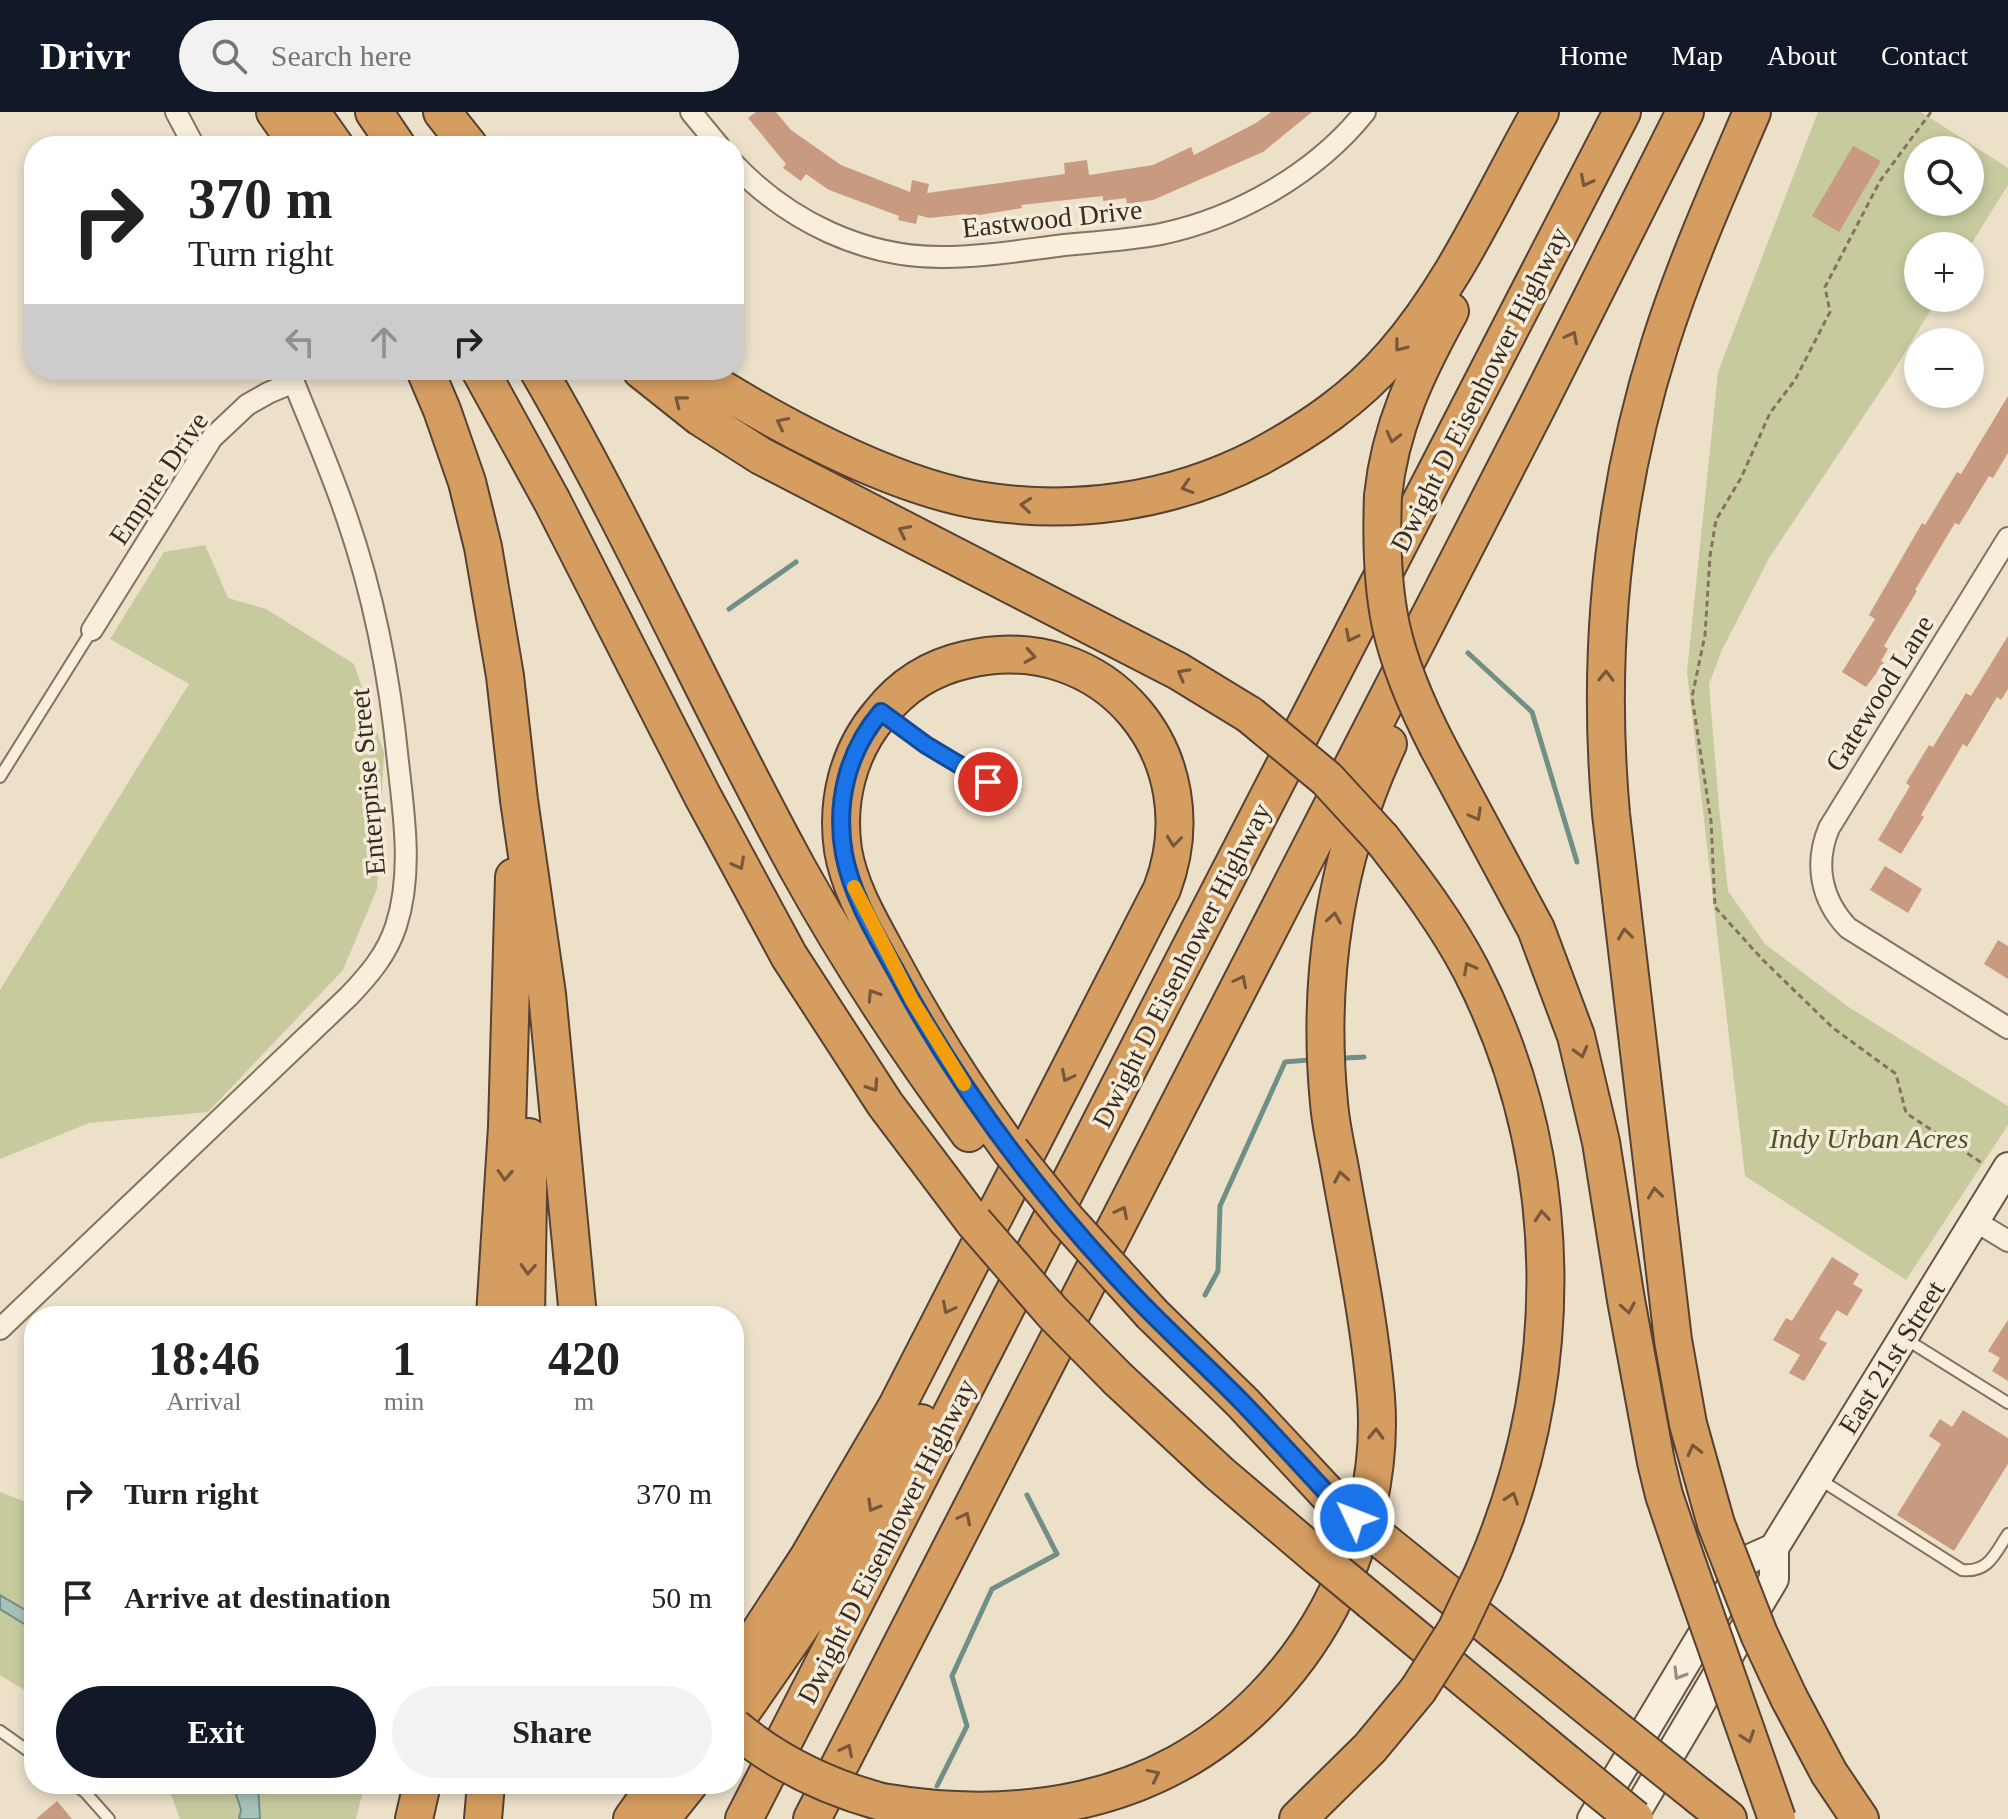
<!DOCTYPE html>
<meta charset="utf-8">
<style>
body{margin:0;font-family:"Times New Roman",serif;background:#f2f2f2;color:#222;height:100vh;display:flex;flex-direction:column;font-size:30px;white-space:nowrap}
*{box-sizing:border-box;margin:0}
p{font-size:26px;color:#767676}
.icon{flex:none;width:44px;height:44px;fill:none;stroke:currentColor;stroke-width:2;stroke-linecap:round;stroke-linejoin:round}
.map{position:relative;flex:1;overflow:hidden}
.sheet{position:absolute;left:24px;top:1194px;width:720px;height:488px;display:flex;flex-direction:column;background:#fff;border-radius:32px;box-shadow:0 4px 12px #0003}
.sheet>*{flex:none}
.guide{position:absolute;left:24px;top:24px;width:720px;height:244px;border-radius:32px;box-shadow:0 4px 12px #0003;background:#fff;color:#222;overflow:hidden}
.buttons{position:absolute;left:1904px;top:24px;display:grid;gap:16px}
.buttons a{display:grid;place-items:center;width:80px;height:80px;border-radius:50%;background:#fff;box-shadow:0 4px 12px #0003;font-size:40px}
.pin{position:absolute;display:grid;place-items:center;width:68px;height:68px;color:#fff;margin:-34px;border:4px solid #fff;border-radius:50%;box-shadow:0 2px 8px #0007}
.me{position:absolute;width:88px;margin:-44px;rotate:313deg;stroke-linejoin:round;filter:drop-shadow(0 0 6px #0008)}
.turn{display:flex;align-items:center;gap:28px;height:168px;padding:0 32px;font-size:36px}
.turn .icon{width:104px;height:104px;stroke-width:2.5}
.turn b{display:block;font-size:56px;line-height:68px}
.lanes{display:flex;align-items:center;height:76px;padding:0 32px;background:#0003;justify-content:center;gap:40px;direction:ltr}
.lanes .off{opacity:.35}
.eta{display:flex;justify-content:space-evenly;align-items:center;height:136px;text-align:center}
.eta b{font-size:48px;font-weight:700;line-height:56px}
.button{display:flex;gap:16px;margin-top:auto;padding:16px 32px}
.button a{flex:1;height:92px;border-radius:48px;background:#111827;color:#fff;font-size:32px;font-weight:700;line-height:92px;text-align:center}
.button a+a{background:#f2f2f2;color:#222}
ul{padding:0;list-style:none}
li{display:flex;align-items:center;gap:24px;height:104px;padding:0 32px}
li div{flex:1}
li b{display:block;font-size:30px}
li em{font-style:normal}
header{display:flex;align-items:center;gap:48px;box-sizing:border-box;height:112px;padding:0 40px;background:#111827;color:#fff}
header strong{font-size:38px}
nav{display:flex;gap:44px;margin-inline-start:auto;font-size:28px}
.search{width:560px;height:72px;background:#f2f2f2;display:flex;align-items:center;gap:20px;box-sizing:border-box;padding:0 28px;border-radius:44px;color:#767676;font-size:30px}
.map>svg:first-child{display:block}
.green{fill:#c6ca9d;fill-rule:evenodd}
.water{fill:#a9c1b9;stroke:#708f86;stroke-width:2}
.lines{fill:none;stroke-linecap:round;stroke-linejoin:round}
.stream{stroke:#708f86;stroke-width:5}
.building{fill:#c89b81}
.lane-casing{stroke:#87725e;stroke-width:14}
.street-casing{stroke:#87725e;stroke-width:24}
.secondary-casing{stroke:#695441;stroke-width:32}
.highway-casing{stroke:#564132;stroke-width:40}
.path{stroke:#87725e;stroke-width:3;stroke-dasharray:6 4;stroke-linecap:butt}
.lane{stroke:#f7eedc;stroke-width:10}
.street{stroke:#f7eedc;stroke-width:20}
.secondary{stroke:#f7eedc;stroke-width:28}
.highway{stroke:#d59d60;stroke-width:36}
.highway-bridge-casing{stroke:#564132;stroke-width:40;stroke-linecap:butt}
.highway-bridge{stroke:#d59d60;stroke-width:36}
.oneway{stroke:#77593a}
.oneway2{stroke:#988c7e}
.route-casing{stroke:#114b97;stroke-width:20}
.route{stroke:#1a73e8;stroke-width:14}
.slow{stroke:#f59e0b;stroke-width:14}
.labels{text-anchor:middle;stroke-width:7;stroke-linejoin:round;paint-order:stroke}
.street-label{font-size:28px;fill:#392b21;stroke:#f4ebd8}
.park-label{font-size:28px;font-style:italic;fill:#4b5429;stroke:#f4ebd8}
</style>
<header>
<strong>Drivr</strong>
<div class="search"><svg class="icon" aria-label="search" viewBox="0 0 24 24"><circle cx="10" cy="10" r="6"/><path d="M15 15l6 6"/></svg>Search here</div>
<nav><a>Home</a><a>Map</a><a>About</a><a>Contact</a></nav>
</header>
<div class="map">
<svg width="2008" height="1707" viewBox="0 0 2008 1707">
<rect width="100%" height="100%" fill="#ece0c9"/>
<!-- green -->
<path class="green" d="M 1818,0 L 1921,0 L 2008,56 L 2008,73 L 1970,134 L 1918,134 L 1918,186 L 1938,186 L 1891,263 L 1769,446 L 1722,538 L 1709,572 L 1719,695 L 1728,779 L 1765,832 L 1850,896 L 2008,994 L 2008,1013 L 1906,1168 L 1745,1064 L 1687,560 L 1718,260 ZM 1918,38 L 1970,38 L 1970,90 L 1918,90 Z
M 205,433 L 228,486 L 266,497 L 354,552 L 384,641 L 377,777 L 343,858 L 208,1000 L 89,1011 L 0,1047 L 0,878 L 189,572 L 110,527 L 164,440 Z
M 0,1380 L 34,1393 L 34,1584 L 0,1563 Z
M 167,1672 L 357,1672 L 363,1679 L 356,1707 L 180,1707 Z"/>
<!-- water -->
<path class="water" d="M 0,1483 L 34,1503 L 34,1518 L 0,1497 Z
M 233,1672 L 258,1672 L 260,1707 L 239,1707 L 241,1698 Z"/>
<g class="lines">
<!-- stream -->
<path class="stream" d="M 729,497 L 796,450
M 1468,541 L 1532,600 L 1577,750
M 1345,946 L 1364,945
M 1205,1183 L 1218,1159 L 1220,1094 L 1285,950 L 1308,948
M 937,1674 L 967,1614 L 952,1564 L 992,1477 L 1057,1442 L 1027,1383"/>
</g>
<!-- building -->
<path class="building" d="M 756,0 L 776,0 L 791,18 L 841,53 L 910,80 L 912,68 L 929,72 L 927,81 L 1065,62 L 1064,51 L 1087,48 L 1089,63 L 1153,53 L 1191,35 L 1194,43 L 1256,11 L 1271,0 L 1312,0 L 1263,40 L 1153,88 L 1127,92 L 1126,86 L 1103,89 L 1103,84 L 1021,93 L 1022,96 L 967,105 L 967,102 L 929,106 L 918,103 L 916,112 L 898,108 L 899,104 L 829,78 L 806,62 L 801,69 L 783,56 L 786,52 L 748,6 Z
M 1853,34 L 1881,49 L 1839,120 L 1812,104 Z
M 2008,284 L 2008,341 L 1993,366 L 1989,364 L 1959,413 L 1955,411 L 1915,478 L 1917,479 L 1884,534 L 1888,537 L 1881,549 L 1884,551 L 1866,575 L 1842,560 L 1875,507 L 1869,503 L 1922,411 L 1925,413 L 1957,360 L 1961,362 Z
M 2008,524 L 2008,577 L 2001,588 L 1997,585 L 1967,635 L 1963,632 L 1921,703 L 1924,705 L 1901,742 L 1878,728 L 1910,674 L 1906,671 L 1929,633 L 1933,635 L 1966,581 L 1971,584 Z
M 1885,754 L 1922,777 L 1908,801 L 1870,778 Z
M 1998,828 L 2008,834 L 2008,867 L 1984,852 Z
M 1832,1145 L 1859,1162 L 1853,1172 L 1863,1178 L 1847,1204 L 1837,1198 L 1819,1227 L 1827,1231 L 1804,1269 L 1789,1261 L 1800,1243 L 1773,1228 L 1786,1206 L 1792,1209 Z
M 2008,1208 L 2008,1269 L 1992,1259 L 2000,1246 L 1988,1239 Z
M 1963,1298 L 2008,1326 L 2008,1352 L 1954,1439 L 1897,1403 L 1941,1332 L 1929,1324 L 1940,1307 L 1952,1315 Z
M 57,1689 L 72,1707 L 36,1707 Z"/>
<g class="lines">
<defs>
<path id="lane" d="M 886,604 L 926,633 L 988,670
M 0,665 L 92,518
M 1904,1226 L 2008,1291
M 1819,1367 L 1962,1458 C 1989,1461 1995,1441 2008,1422
M 0,1619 L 34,1643
M 74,1672 L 85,1680 L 109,1707"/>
<path id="street" d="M 176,0 L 194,34
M 691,0 L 719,34
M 734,52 C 788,109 864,146 944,145 C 984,145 1024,138 1064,133 C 1096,130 1129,128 1161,122 C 1238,106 1316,61 1365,0
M 2008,426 L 1829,716 C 1814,752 1821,788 1848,816 L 2008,916
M 92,518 L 212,326 L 247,293 L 268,281 L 294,270
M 1975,1109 L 2008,1129
M 0,1217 L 349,884 C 369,863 387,842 396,814 C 413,762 404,703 398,650 C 390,567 374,484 347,406 C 330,355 308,307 289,258"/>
<path id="secondary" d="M 1592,1707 L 1747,1448 L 1774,1436 L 2008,1055
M 1632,1707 L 1774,1467 L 1774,1436"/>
<path id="highway" d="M 275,0 L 299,34
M 311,0 L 335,34
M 374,0 L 397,34
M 442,0 L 469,34
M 425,258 L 442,298 L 467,370 L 483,435 L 505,564 L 519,688 L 547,882 L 578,1204
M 480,258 L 552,389 L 702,683 L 789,844 L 885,992 L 974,1110
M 538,258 C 632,420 708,593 798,757 C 849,849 907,937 969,1021
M 641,258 L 700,305 L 761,344 L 1178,559 L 1250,603
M 692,258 C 769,308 886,372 977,388 C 1074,404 1172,390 1259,345 C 1309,318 1355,287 1393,243 C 1455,172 1494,81 1540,0
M 1383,384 C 1390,315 1417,259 1450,199
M 1438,635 L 1536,817 L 1576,924 L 1601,1030 L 1626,1188 L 1656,1350 L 1664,1383 L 1685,1445
M 1382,727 C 1414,768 1447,812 1471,858 C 1568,1047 1568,1266 1484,1459
M 1152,1202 L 1243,1291 L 1337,1392
M 495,1204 L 507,1015 L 514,765
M 526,1204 L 529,1025
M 1118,1267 L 1219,1361 L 1319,1446
M 1716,1412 L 1688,1312 L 1673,1228 L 1611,702 C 1597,544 1612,384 1660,232 C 1685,153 1719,77 1752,0
M 1388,1433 L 1598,1603
M 1371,1489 L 1569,1653
M 734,1559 L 808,1446 L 897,1294 L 1162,777 C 1212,645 1105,514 965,548 C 930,556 902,574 880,602 C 848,640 836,689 843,738 C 849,774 868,807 885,838 C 922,908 964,975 1011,1039
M 1789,1586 L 1829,1661 L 1860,1707
M 734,1611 L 824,1481 L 921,1311
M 1699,1684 L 1728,1707
M 882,1690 C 981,1707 1087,1701 1177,1652 C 1305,1582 1387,1431 1376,1285 C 1370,1213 1355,1140 1342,1068 C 1338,1043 1331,1017 1329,991 C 1317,868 1335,745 1388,632
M 414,1707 L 422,1672
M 483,1707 L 486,1672
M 632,1707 L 657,1672
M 661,1707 L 689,1672
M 744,1707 L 1165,885 L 1622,0
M 812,1707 L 1537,295 L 1685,0
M 1298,1707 L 1370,1636 L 1418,1578"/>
</defs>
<!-- lane casing -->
<use href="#lane" class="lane-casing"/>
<!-- street casing -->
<use href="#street" class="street-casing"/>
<!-- secondary casing -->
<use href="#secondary" class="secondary-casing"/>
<!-- highway casing -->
<use href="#highway" class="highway-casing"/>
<!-- path -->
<path class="path" d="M 1931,0 L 1880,69 L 1825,175 L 1830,200 L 1795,268 L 1770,301 L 1741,366 L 1716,408 L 1710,444 L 1705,523 L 1692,585 L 1711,709 L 1715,795 L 1762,847 L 1833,916 L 1896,962 L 1906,1001 L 1982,1051"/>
<!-- lane -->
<use href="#lane" class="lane"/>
<!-- street -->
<use href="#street" class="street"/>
<!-- secondary -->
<use href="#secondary" class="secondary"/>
<!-- highway -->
<use href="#highway" class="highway"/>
<defs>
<path id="highway-bridge" d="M 1383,384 C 1379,489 1390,542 1438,635
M 1250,603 L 1327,667 L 1382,727
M 1011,1039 L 1066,1107 L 1152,1202
M 974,1110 L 1053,1201 L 1118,1267
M 1337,1392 L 1388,1433
M 1716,1412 L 1759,1522 L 1789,1586
M 1685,1445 L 1777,1707
M 1319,1446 L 1371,1489
M 1418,1578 L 1456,1518 L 1484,1459
M 1598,1603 L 1699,1684
M 734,1615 C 778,1652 827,1675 882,1690
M 1569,1653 L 1635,1707"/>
</defs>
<!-- highway-bridge casing -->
<use href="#highway-bridge" class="highway-bridge-casing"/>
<!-- highway-bridge -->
<use href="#highway-bridge" class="highway-bridge"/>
</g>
<!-- one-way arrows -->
<defs><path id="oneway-chevron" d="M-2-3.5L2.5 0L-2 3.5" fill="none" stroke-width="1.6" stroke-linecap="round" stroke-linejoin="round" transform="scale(2)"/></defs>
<g class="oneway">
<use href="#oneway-chevron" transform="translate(1586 69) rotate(117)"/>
<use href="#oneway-chevron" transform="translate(1572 225) rotate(-63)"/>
<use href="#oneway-chevron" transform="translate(1400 234) rotate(128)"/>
<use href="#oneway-chevron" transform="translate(680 289) rotate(-142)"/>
<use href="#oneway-chevron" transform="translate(782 311) rotate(-153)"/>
<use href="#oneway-chevron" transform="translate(1393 325) rotate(104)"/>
<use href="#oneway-chevron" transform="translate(1187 375) rotate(162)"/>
<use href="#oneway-chevron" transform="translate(1026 393) rotate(-175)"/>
<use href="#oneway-chevron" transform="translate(904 419) rotate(-153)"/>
<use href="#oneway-chevron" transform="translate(1351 524) rotate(117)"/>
<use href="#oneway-chevron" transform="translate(1030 544) rotate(9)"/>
<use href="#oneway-chevron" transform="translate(1183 562) rotate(-151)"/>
<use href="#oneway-chevron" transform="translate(1606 564) rotate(-89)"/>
<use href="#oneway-chevron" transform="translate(1476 703) rotate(61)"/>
<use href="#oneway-chevron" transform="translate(1174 729) rotate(96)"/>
<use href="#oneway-chevron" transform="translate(739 752) rotate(62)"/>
<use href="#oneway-chevron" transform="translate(1334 806) rotate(-81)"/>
<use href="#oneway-chevron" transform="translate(1625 822) rotate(-97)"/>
<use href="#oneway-chevron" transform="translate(1469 856) rotate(-118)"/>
<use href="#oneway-chevron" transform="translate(1241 869) rotate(-63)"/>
<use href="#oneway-chevron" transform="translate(873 883) rotate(-123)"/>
<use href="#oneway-chevron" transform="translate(1581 940) rotate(75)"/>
<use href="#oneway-chevron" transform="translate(1067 964) rotate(117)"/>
<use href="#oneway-chevron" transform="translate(873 974) rotate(56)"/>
<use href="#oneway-chevron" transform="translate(505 1063) rotate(93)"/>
<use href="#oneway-chevron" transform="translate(1341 1065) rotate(-100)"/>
<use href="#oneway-chevron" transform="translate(1655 1081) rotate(-97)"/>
<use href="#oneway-chevron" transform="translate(1122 1100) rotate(-63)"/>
<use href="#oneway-chevron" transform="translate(1542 1104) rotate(-95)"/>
<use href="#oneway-chevron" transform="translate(528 1157) rotate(93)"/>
<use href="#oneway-chevron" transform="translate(948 1196) rotate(117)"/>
<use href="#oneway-chevron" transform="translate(1628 1196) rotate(80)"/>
<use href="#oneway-chevron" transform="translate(1376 1322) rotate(-88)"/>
<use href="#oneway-chevron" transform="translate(1694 1338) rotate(-104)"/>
<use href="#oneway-chevron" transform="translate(1512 1386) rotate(-72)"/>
<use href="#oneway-chevron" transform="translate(873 1394) rotate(120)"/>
<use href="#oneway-chevron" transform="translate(965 1406) rotate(-63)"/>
<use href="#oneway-chevron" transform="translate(1748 1625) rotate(71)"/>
<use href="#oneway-chevron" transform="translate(847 1638) rotate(-63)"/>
<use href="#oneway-chevron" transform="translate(1154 1663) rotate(-26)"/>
</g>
<use class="oneway2" href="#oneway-chevron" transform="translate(1679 1562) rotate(121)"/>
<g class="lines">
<defs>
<path id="route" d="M 988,670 L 926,633 L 881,600 C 847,640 835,691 844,742 C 852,785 877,825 898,863 C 959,977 1038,1081 1126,1175 C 1163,1215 1204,1251 1242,1290 C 1274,1323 1305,1358 1337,1392 L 1354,1406"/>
</defs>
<!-- route casing -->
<use href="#route" class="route-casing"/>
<!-- route -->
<use href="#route" class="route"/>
<!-- slow -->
<path class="slow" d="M 854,775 L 912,888 L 964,972"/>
</g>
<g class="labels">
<!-- street labels -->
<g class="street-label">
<text transform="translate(1052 106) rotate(-6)" y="10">Eastwood Drive</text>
<text transform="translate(1479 277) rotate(-63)" y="10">Dwight D Eisenhower Highway</text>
<text transform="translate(158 366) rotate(-56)" y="10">Empire Drive</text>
<text transform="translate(1879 581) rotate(-58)" y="10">Gatewood Lane</text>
<text transform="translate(367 670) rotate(-95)" y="10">Enterprise Street</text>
<text transform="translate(1181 853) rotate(-63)" y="10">Dwight D Eisenhower Highway</text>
<text transform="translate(1891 1245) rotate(-58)" y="10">East 21st Street</text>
<text transform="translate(886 1429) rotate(-63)" y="10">Dwight D Eisenhower Highway</text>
</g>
<!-- park labels -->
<g class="park-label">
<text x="1869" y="1036">Indy Urban Acres</text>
</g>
</g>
</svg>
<div class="buttons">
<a><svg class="icon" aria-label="search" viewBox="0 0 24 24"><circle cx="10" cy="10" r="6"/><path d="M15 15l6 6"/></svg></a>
<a>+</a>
<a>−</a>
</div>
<div class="pin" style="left:988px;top:670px;background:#d93025"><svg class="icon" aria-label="arrive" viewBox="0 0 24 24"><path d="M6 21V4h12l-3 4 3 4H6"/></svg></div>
<svg class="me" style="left:1354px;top:1406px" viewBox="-20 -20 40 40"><circle r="17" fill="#1a73e8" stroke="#fff" stroke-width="3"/><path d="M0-11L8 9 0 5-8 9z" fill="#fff"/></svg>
<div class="guide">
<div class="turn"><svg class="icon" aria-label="right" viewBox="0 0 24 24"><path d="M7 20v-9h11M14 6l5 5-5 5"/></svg><div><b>370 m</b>Turn right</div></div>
<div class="lanes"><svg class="icon off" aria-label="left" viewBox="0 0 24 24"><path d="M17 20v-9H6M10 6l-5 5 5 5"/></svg><svg class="icon off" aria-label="ahead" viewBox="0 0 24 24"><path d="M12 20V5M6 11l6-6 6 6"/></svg><svg class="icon" aria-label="right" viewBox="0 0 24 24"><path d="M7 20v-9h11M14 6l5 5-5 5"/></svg></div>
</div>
<section class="sheet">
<div class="eta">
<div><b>18:46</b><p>Arrival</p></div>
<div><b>1</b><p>min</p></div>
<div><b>420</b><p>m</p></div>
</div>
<ul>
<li><svg class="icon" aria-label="right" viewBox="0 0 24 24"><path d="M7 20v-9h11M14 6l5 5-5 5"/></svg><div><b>Turn right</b></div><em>370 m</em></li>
<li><svg class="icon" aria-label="arrive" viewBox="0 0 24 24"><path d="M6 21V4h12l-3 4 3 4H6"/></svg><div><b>Arrive at destination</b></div><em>50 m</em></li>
</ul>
<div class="button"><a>Exit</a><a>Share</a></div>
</section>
</div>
